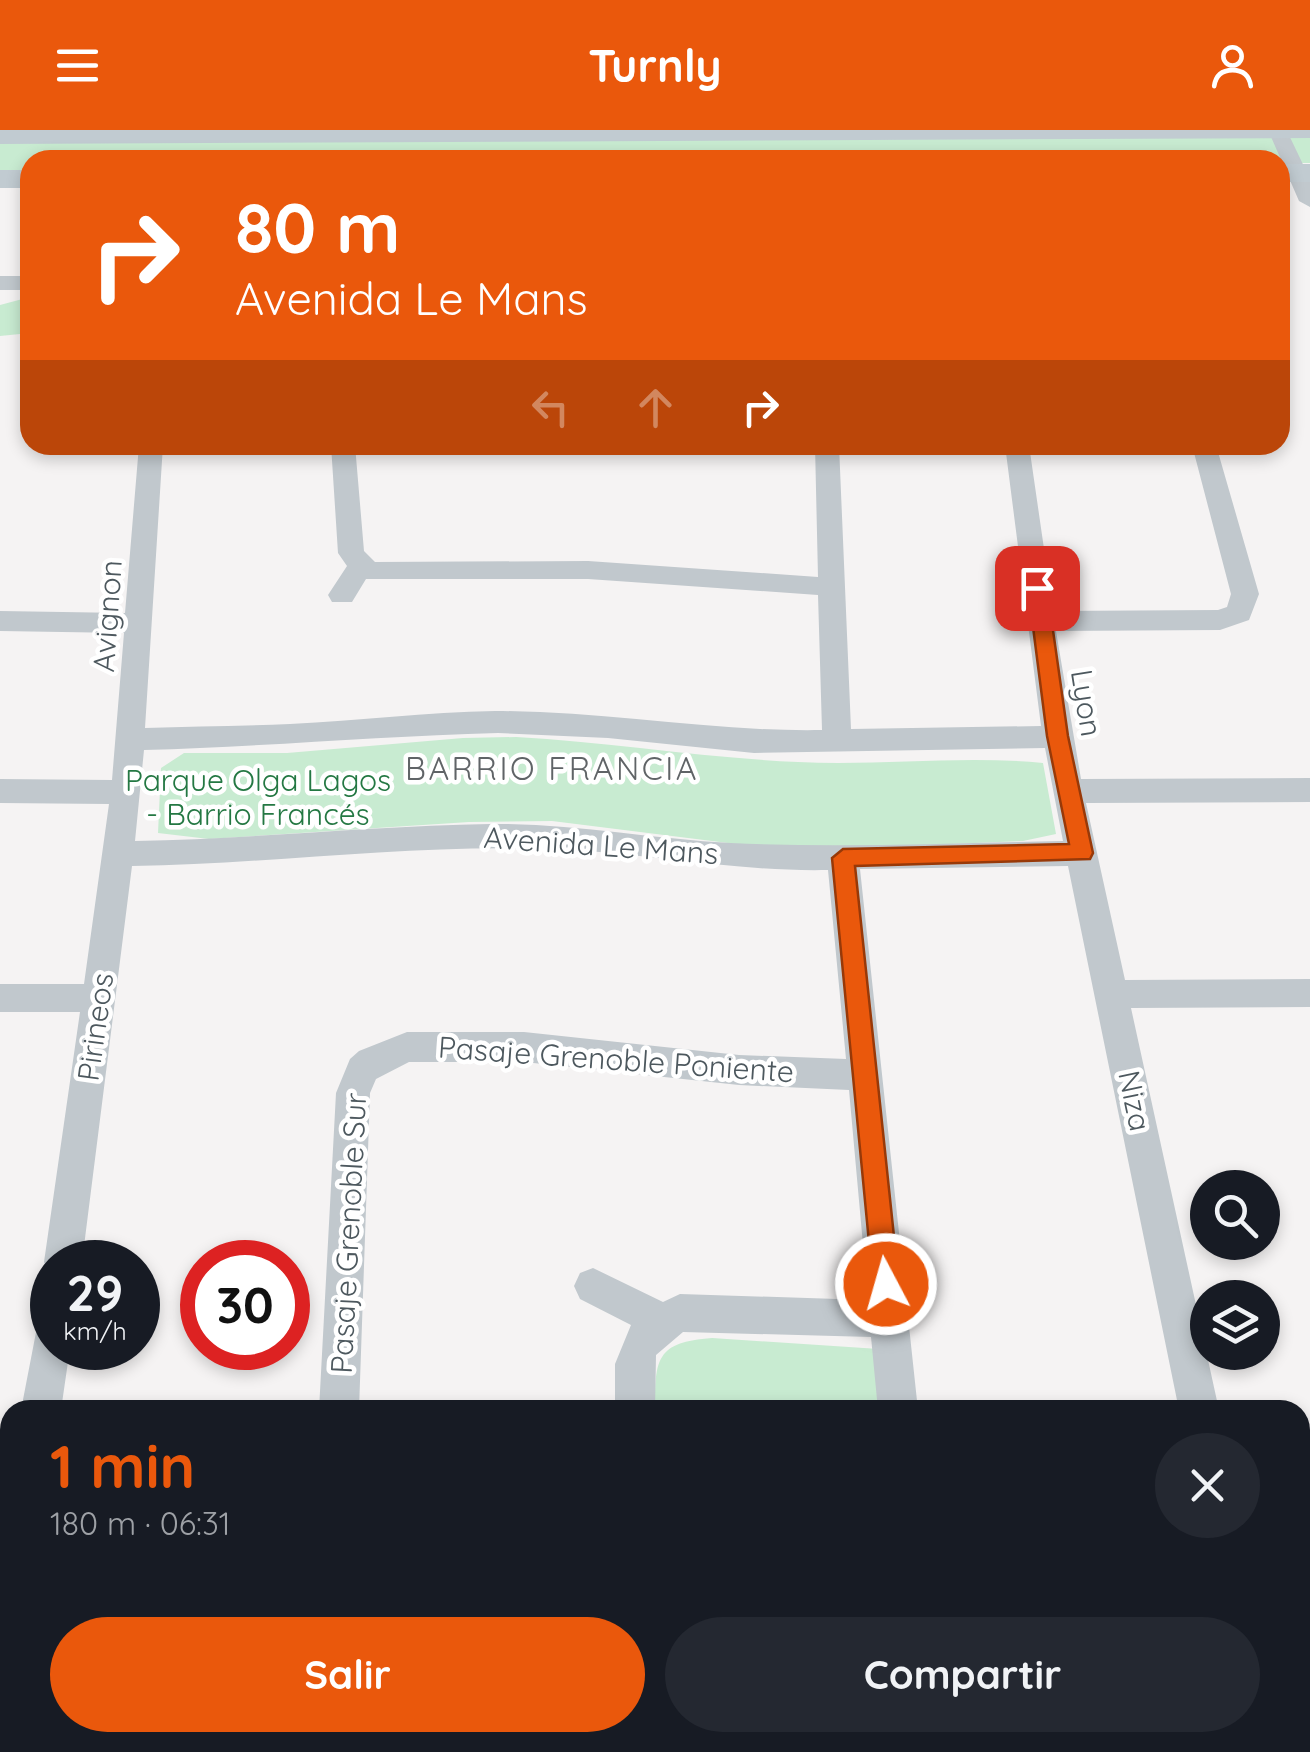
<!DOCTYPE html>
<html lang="es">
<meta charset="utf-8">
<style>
body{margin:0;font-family:Quicksand,sans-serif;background:#242831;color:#f1f3f6;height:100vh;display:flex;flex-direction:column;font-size:38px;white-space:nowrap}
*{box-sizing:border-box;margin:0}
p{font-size:32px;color:#9ea1a6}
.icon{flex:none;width:55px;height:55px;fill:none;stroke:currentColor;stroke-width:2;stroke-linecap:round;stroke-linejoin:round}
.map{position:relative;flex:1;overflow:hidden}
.drawer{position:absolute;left:0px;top:1270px;width:1310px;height:352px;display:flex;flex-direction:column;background:#171b24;border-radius:30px 30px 0 0;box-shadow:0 5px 15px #0003}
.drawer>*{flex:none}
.guide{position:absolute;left:20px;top:20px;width:1270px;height:305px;border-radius:30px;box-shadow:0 5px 15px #0003;background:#ea580c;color:#fff;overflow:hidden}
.controls{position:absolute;left:1190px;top:1040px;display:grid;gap:20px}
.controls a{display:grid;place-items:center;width:90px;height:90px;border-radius:50%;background:#171b24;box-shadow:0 5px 15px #0003;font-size:50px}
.speed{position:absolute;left:30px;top:1110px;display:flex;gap:20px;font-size:50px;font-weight:700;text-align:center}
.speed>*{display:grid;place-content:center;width:130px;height:130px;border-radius:50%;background:#171b24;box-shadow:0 5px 15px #0003;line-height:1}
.speed small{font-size:25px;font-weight:400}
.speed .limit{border:15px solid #d22;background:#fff;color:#111}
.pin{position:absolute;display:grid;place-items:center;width:85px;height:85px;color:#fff;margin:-42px;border-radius:20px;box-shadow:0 5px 15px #0006}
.me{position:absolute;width:110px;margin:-55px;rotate:354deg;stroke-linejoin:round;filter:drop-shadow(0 0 8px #0008)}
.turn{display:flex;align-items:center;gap:35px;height:210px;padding:0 50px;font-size:45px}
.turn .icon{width:130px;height:130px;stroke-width:2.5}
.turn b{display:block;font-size:70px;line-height:85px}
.lanes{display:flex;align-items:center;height:95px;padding:0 50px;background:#0003;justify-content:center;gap:50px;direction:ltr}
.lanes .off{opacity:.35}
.round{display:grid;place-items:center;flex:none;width:105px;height:105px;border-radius:52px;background:#242831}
.head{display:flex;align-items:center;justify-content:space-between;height:170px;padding:0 50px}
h1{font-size:60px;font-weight:700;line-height:75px;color:#ea580c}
.action{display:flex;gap:20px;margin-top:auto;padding:20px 50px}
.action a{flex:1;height:115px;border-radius:60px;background:#ea580c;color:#fff;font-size:40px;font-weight:700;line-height:115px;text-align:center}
.action a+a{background:#242831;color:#f1f3f6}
header{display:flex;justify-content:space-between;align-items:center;height:130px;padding:0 50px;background:#ea580c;color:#fff;font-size:45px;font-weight:700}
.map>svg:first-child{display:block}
.green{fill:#c8ebd1}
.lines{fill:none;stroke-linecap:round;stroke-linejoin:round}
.street{fill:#c1c8cd;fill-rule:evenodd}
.secondary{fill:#c1cbd1;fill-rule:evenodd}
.route{fill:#ea580c;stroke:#983908;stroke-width:2.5}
.labels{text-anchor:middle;stroke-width:9;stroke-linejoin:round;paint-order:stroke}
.street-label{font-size:30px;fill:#4d585e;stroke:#fff}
.park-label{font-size:30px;fill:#247843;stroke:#fff}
.neighbourhood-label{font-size:32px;letter-spacing:2.5px;fill:#606467;stroke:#fff}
</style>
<header><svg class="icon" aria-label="menu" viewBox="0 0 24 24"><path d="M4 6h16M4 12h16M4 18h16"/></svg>Turnly<svg class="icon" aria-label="person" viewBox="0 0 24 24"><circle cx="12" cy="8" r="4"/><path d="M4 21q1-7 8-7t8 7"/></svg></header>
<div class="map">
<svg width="1310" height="1622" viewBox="0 0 1310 1622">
<rect width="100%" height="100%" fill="#f5f3f3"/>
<!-- green -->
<path class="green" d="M 1310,6 L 1310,33 L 30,30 L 30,40 L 0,40 L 0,12 Z
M 30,167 L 30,203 L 0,206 L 0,175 Z
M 516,607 C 610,612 704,628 798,632 C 880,636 961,625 1043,633 L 1056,704 L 1023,711 L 826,719 L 767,718 L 552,691 L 469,692 L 209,709 L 158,703 L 161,638 L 184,623 L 287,623 L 463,608 Z
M 712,1208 L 879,1219 L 882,1280 L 655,1280 C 655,1229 656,1212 712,1208 Z
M 1310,1404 L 1310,1558 L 1300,1522 L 1300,1405 Z"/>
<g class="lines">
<!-- street -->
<path class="street" d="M 1268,0 L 1287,1 L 1310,49 L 1310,77 L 1299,71 Z
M 0,146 L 30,146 L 30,160 L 0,160 Z
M 139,315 L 163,315 L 145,598 C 193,596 242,596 290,594 C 359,591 426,582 495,581 C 605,581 713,602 822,600 L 818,465 L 588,449 L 366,449 L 352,472 L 332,472 L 328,465 L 347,436 L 338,423 L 331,315 L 355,315 L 364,421 L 375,432 L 588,431 L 818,447 L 815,315 L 839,315 L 851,599 L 1041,596 L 1005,315 L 1029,315 L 1053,481 L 1218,480 L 1227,477 L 1231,464 L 1192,315 L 1216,315 L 1259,464 L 1249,490 L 1220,500 L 1056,501 L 1081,649 L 1310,648 L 1310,672 L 1086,673 L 1125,850 L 1310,849 L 1310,877 L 1131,878 L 1219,1280 L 1179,1280 L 1068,736 L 860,739 L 918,1280 L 878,1280 L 871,1207 L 683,1202 L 656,1225 L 655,1280 L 615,1280 L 615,1234 L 631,1195 L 580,1169 L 574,1156 L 580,1143 L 593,1138 L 663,1172 L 680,1164 L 868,1170 L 849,960 L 739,955 L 524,932 L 409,932 L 376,949 L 370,963 L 359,1280 L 319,1280 L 336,963 L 350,929 L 359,921 L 407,902 L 524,902 L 739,925 L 846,929 L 828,740 C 734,742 642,722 549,719 C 410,714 270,734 132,736 L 82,1132 L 52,1132 L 50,1145 L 44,1132 L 80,882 L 0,882 L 0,854 L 84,854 L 109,674 L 0,673 L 0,649 L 112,650 L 124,503 L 0,501 L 0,481 L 125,483 ZM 498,603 L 608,608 L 754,623 L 1045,618 L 1063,711 C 953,713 842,718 731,713 C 650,709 571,693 490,694 C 371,696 253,709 135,711 L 144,620 C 262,617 380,606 498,603 Z
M 569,315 L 635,315 C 623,328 581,328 569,315 Z
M 52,1186 L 52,1218 L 70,1218 L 61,1280 L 21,1280 L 38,1192 Z
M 10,1455 L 10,1555 L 0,1559 L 0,1459 Z
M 303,1612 L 347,1612 L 346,1622 L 302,1622 Z
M 637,1612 L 681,1612 L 682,1622 L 638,1622 Z
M 908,1612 L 952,1612 L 953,1622 L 909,1622 Z
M 1247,1612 L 1291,1612 L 1293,1622 L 1249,1622 Z"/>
<!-- secondary -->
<path class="secondary" d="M 0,0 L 1310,0 L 1310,8 L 0,14 Z
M 1280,34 L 1310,34 L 1310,52 L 1280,52 Z
M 0,40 L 30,40 L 30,58 L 0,58 Z"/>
</g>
<!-- route -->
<path class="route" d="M 1037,451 L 1047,458 L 1068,606 L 1093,723 L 1090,729 L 855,736 L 899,1154 L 895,1163 L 886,1167 L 876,1163 L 873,1154 L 832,728 L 843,719 L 1069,714 L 1047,606 L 1028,458 Z"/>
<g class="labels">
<!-- street labels -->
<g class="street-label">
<text transform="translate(108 486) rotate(-86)" y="10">Avignon</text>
<text transform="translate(1086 573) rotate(81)" y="10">Lyon</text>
<text transform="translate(601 716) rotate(4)" y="10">Avenida Le Mans</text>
<text transform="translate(96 897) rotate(-82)" y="10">Pirineos</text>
<text transform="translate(616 930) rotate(4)" y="10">Pasaje Grenoble Poniente</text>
<text transform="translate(1134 971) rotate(78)" y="10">Niza</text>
<text transform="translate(349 1103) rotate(-87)" y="10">Pasaje Grenoble Sur</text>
</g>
<!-- park labels -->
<g class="park-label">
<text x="258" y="661">Parque Olga Lagos<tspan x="258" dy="34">- Barrio Francés</tspan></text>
</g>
<!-- neighbourhood labels -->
<g class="neighbourhood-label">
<text x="552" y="650">BARRIO FRANCIA</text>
</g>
</g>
</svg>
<div class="controls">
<a><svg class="icon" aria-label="search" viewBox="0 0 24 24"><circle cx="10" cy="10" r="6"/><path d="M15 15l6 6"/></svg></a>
<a><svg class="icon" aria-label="layers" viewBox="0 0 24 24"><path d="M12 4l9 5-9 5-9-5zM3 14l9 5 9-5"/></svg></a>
</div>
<div class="speed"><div>29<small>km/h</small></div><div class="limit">30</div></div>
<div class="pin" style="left:1037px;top:458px;background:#d93025"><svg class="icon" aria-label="arrive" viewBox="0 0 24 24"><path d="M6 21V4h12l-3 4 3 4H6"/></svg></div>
<svg class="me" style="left:886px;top:1154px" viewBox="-20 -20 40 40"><circle r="17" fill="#ea580c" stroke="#fff" stroke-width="3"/><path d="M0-11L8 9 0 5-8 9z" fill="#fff"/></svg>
<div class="guide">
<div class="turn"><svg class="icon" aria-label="right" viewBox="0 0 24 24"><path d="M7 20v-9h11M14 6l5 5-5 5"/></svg><div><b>80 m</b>Avenida Le Mans</div></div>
<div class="lanes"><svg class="icon off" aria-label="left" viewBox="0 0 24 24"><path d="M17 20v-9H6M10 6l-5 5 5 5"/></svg><svg class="icon off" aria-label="ahead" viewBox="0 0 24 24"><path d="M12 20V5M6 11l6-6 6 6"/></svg><svg class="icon" aria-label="right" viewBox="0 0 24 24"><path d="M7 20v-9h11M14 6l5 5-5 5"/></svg></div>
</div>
<section class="drawer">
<div class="head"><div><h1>1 min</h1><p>180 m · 06:31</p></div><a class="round"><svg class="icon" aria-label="close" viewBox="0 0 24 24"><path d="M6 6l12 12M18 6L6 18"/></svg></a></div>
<div class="action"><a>Salir</a><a>Compartir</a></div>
</section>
</div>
